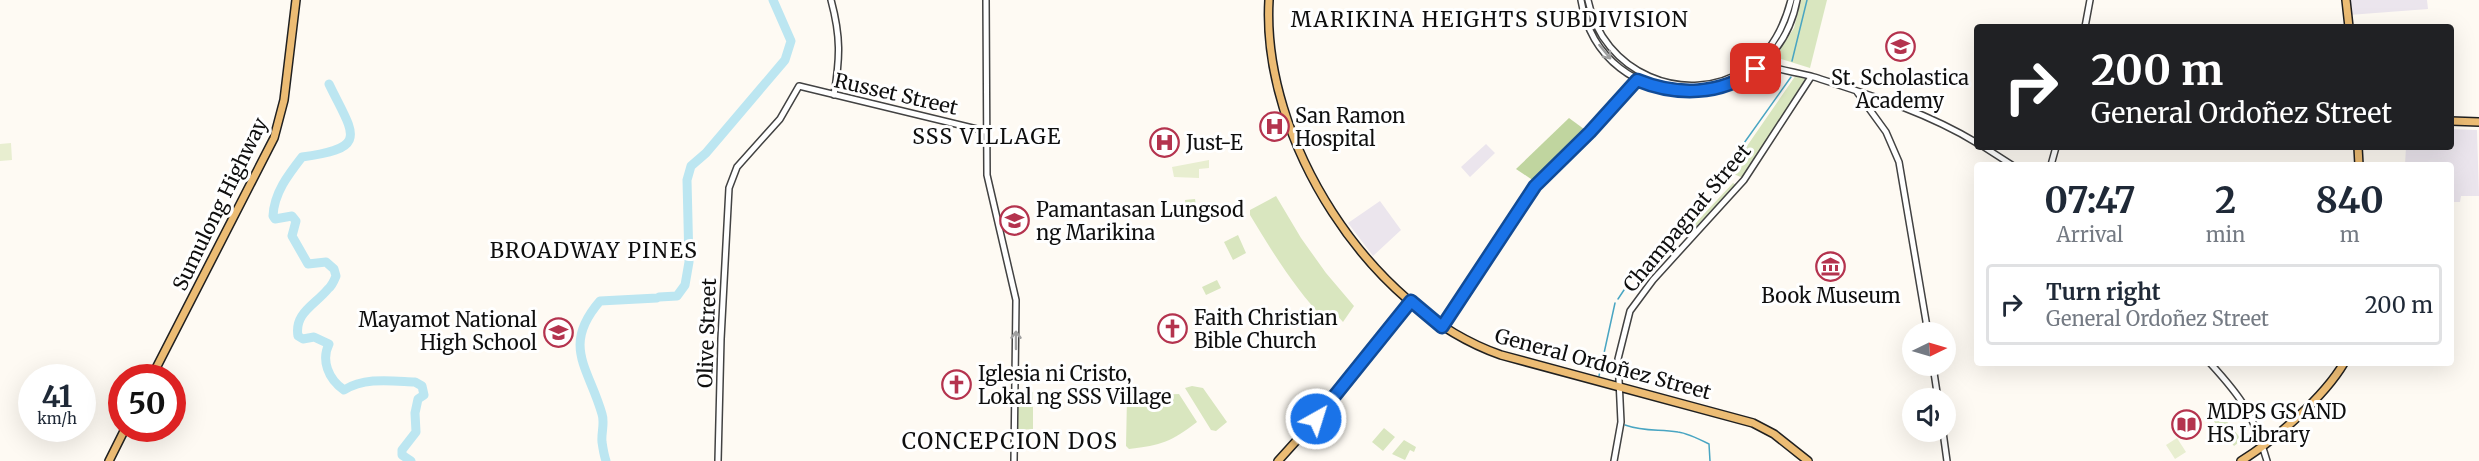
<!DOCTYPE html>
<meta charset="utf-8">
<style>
body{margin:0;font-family:Merriweather,serif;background:#f2f2f3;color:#1f2937;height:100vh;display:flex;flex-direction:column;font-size:22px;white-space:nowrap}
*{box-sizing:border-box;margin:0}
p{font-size:20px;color:#747a83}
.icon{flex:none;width:33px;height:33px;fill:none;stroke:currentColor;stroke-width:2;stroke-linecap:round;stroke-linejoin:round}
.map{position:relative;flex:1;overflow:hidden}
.panel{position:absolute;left:1974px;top:162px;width:480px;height:204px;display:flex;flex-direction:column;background:#fff;border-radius:6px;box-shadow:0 6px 24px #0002}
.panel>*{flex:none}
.top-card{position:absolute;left:1974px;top:24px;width:480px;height:126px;border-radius:6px;box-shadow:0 6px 24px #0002;background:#202124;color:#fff;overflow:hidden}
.needle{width:39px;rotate:85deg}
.controls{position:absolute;left:1902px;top:322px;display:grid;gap:12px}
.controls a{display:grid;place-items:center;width:54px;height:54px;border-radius:50%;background:#fff;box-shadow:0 6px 24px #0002;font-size:30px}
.speed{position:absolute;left:18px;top:364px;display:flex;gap:12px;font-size:30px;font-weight:700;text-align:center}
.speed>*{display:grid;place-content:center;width:78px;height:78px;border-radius:50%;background:#fff;box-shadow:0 6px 24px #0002;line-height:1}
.speed small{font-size:15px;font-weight:400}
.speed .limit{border:9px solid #d22;background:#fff;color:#111}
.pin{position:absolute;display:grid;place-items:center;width:51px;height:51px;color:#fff;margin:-26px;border-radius:12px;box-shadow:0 3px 9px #0006}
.me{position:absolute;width:66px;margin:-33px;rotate:39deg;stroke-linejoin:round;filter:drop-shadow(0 0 4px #0008)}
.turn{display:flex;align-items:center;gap:21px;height:126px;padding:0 18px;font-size:27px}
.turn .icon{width:78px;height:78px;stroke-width:2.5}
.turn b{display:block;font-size:42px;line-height:51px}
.eta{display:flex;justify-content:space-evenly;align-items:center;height:102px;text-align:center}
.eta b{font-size:36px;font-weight:700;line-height:42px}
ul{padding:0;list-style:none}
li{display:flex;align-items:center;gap:18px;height:81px;margin:0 12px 9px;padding:0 6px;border:3px solid #e0e1e3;border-radius:6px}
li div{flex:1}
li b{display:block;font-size:22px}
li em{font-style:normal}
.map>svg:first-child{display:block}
.industrial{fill:#ebe5ed}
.green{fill:#d9e6bf}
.forest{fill:#c0d59f}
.pitch{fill:#e8eed0}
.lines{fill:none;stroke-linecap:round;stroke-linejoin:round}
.stream{stroke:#49a5c2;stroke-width:1.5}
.river{stroke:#bce6f1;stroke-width:9}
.minor-casing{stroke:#424242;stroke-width:8}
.major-casing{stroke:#202020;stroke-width:10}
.minor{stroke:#fff;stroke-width:5}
.major{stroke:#ecbc74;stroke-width:7}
.oneway{stroke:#9f9f9f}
.route-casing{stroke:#114b97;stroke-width:15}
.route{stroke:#1a73e8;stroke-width:10}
.labels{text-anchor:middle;stroke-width:6;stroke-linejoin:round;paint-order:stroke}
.poi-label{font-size:20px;fill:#0f0f0f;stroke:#fff;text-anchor:start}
.street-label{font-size:20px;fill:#0f0f0f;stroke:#fff}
.neighbourhood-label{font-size:21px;letter-spacing:1.5px;fill:#0f0f0f;stroke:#fff}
.quarter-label{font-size:22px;letter-spacing:1.5px;fill:#0f0f0f;stroke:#fff}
</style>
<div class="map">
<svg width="2479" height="461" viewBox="0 0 2479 461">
<rect width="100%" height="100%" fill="#fefaf3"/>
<!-- industrial -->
<path class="industrial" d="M 2348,0 L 2427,0 L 2428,9 L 2349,15 Z
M 2451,129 L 2477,130 L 2479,196 L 2461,196 L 2460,202 L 2451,202 L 2451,165 L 2405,165 L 2406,147 L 2451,147 Z
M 1486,144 L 1495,153 L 1470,177 L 1461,167 Z
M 1380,201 L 1401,230 L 1373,256 L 1348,223 Z"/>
<!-- green -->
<path class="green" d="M 1801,0 L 1827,0 L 1810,68 L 1775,57 L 1794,28 Z
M 1796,75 L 1806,79 L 1743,178 L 1729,172 Z
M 1733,183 L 1736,185 L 1691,234 L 1687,232 Z
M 1276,196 L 1301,238 L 1326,273 L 1354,306 L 1343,322 L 1335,313 L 1326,321 C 1295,289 1273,253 1250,215 L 1250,210 Z
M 1195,199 L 1197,212 L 1186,215 L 1185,200 Z
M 1238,235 L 1246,253 L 1233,260 L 1224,242 Z
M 1217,280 L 1221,288 L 1206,295 L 1202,287 Z
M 1192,386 L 1203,388 L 1227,422 L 1216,431 L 1211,430 L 1185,388 Z
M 1018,392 L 1033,392 L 1033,429 L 1018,430 Z
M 1130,393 L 1151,395 L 1179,394 L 1197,422 C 1171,442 1162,445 1129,449 L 1126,446 L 1127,397 Z
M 2220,413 L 2242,440 L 2234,446 L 2212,419 Z
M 1384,428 L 1395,437 L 1383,451 L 1372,442 Z
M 1404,440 L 1416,447 L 1414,452 L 1410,450 L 1405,460 L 1392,454 Z"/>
<!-- forest -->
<path class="forest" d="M 1569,118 L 1588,132 L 1534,181 L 1516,169 Z"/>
<!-- pitch -->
<path class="pitch" d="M 11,143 L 12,160 L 0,161 L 0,144 Z
M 1209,160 L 1209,168 L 1199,169 L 1199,178 L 1174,177 L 1172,167 Z
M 2177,438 L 2186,452 L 2175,459 L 2166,445 Z"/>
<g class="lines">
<!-- stream -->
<path class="stream" d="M 1792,61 L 1807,0
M 1719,183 L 1727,167 L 1791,77
M 1618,299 L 1624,290
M 1599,376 L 1615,303
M 1625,425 C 1645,432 1658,429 1678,432 C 1687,433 1701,440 1709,444 L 1710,461"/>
<!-- river -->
<path class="river" d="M 329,84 C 353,134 371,148 302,157 C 288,175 274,193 273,216 L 275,219 L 292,216 L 296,221 L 292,236 L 308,264 L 326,262 L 334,269 L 336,276 C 334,281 332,286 328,289 C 315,305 294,313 298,336 L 303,339 L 314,337 L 329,344 C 321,360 328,379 344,390 C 365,377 391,381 415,382 L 422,386 L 424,395 L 418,399 L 415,413 L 416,432 L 402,450 L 402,455 L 411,461
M 659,297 L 677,296 L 685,285 L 689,262 L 687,180 L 691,166 L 706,153 L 785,60 L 791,41 L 773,0
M 606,461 C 604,455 603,449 602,442 C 601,433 605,423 602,414 C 589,368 561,346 600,301 L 657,298"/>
<defs>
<path id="minor" d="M 831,0 C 841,37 840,58 834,95
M 986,0 L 987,175 L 1016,300 L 1014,461
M 1581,0 C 1601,121 1774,121 1797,0
M 1588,0 C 1602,72 1685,109 1747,69 C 1771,53 1784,27 1791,0
M 2085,27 L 2090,0
M 1760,63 C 1777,70 1796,72 1814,77 C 1870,95 1926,112 1977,143
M 1857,92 L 1886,132 L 1899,162 L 1928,333
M 1984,147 L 2012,165
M 2051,165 L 2056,147
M 1442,327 L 1535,185 L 1590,132 L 1641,74
M 2210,363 C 2243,399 2253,414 2267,461
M 1933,366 L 1938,399
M 1943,432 L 1947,461
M 718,461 L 721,339 L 729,188 L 737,167 L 780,119 L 799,86 L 985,131
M 1614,461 L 1621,422 L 1618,359 L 1630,311 L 1653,280 L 1744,180 L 1811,77"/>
<path id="major" d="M 1269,0 C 1261,139 1369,309 1501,355 L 1753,423 L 1774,434 L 1808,461
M 2346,0 L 2349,27
M 2451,121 L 2479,122
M 2358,147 L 2359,165
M 151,378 L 274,138 L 284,100 L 296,0
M 109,461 L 125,429
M 1278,461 L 1316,419 L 1411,301
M 2241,461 C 2275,440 2324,397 2344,363"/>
</defs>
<!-- minor casing -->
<use href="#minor" class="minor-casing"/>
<!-- major casing -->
<use href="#major" class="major-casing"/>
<!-- minor -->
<use href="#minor" class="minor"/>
<!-- major -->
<use href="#major" class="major"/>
</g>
<!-- one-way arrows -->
<defs><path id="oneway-shaft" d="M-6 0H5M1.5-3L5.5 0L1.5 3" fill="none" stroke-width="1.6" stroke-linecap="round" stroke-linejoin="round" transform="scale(1.5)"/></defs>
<g class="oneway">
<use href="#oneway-shaft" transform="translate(1605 52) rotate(51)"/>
<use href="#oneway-shaft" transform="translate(1016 340) rotate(-90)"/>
</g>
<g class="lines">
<defs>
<path id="route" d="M 1316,419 L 1411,301 L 1442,327 L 1535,186 L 1590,132 L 1637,80 C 1676,96 1721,96 1756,69"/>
</defs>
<!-- route casing -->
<use href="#route" class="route-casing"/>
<!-- route -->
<use href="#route" class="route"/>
</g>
<!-- icons -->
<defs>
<symbol id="school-ring" viewBox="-11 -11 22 22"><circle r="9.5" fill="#fff" stroke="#b4334e" stroke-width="1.5"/><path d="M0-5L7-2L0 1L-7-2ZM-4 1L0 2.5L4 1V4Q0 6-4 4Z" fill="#b4334e"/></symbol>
<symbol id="hospital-ring" viewBox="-11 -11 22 22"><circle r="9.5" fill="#fff" stroke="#b4334e" stroke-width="1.5"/><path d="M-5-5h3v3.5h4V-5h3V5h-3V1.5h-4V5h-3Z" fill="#b4334e"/></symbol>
<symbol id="university-ring" viewBox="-11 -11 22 22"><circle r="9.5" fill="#fff" stroke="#b4334e" stroke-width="1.5"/><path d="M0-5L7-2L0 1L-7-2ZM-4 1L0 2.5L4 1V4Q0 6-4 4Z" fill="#b4334e"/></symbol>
<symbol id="museum-ring" viewBox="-11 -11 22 22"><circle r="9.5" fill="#fff" stroke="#b4334e" stroke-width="1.5"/><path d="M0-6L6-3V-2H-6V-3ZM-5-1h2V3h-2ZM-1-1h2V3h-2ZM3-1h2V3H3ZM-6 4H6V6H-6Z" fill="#b4334e"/></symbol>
<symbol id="church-ring" viewBox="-11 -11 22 22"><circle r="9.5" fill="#fff" stroke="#b4334e" stroke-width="1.5"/><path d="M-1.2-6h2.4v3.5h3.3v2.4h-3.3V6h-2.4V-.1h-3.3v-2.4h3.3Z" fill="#b4334e"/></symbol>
<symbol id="library-ring" viewBox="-11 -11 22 22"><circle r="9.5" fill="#fff" stroke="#b4334e" stroke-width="1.5"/><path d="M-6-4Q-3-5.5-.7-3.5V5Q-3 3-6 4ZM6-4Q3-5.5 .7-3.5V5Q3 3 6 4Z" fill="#b4334e"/></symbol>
</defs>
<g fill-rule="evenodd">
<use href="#school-ring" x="1884" y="30" width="33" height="33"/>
<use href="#hospital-ring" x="1258" y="110" width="33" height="33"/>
<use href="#hospital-ring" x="1148" y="126" width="33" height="33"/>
<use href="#university-ring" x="998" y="204" width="33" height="33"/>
<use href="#museum-ring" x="1814" y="250" width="33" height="33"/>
<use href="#church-ring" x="1156" y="312" width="33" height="33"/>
<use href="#school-ring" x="542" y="316" width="33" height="33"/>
<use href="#church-ring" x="940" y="368" width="33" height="33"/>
<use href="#library-ring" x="2170" y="408" width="33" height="33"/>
</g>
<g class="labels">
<!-- poi labels -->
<g class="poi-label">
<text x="1900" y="85" text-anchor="middle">St. Scholastica<tspan x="1900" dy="23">Academy</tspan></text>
<text x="1295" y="123">San Ramon<tspan x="1295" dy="23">Hospital</tspan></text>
<text x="1186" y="150">Just-E</text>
<text x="1036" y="217">Pamantasan Lungsod<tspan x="1036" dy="23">ng Marikina</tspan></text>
<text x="1831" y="303" text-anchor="middle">Book Museum</text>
<text x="1194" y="325">Faith Christian<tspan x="1194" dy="23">Bible Church</tspan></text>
<text x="537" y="327" text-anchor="end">Mayamot National<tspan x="537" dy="23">High School</tspan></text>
<text x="978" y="381">Iglesia ni Cristo,<tspan x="978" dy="23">Lokal ng SSS Village</tspan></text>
<text x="2207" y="419">MDPS GS AND<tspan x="2207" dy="23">HS Library</tspan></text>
</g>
<!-- street labels -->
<g class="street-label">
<text transform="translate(896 94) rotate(13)" y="7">Russet Street</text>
<text transform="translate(220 204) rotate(-64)" y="7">Sumulong Highway</text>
<text transform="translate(1687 218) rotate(-50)" y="7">Champagnat Street</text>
<text transform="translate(707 333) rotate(-88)" y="7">Olive Street</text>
<text transform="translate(1603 364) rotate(15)" y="7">General Ordoñez Street</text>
</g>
<!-- neighbourhood labels -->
<g class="neighbourhood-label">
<text x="1490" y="27">MARIKINA HEIGHTS SUBDIVISION</text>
<text x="987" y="144">SSS VILLAGE</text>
<text x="594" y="258">BROADWAY PINES</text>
</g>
<!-- quarter labels -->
<g class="quarter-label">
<text x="1010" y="449">CONCEPCION DOS</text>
</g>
</g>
</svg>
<div class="controls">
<a><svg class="needle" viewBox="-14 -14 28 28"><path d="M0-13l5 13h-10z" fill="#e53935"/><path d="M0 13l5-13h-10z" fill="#747a83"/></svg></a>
<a><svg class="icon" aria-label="sound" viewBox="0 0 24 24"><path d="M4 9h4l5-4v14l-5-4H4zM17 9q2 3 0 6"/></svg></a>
</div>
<div class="speed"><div>41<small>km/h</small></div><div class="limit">50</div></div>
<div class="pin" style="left:1756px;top:69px;background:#d93025"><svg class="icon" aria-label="arrive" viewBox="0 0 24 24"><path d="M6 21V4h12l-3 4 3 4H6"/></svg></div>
<svg class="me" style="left:1316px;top:419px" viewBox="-20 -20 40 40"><circle r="17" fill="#1a73e8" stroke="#fff" stroke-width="3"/><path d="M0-11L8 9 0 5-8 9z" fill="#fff"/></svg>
<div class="top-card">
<div class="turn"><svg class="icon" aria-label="right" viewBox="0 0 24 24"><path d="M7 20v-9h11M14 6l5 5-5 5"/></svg><div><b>200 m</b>General Ordoñez Street</div></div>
</div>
<section class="panel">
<div class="eta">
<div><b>07:47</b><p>Arrival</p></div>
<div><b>2</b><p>min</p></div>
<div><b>840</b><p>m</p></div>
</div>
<ul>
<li><svg class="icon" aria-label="right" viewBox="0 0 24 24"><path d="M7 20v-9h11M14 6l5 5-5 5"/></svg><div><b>Turn right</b><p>General Ordoñez Street</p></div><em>200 m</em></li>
</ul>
</section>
</div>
